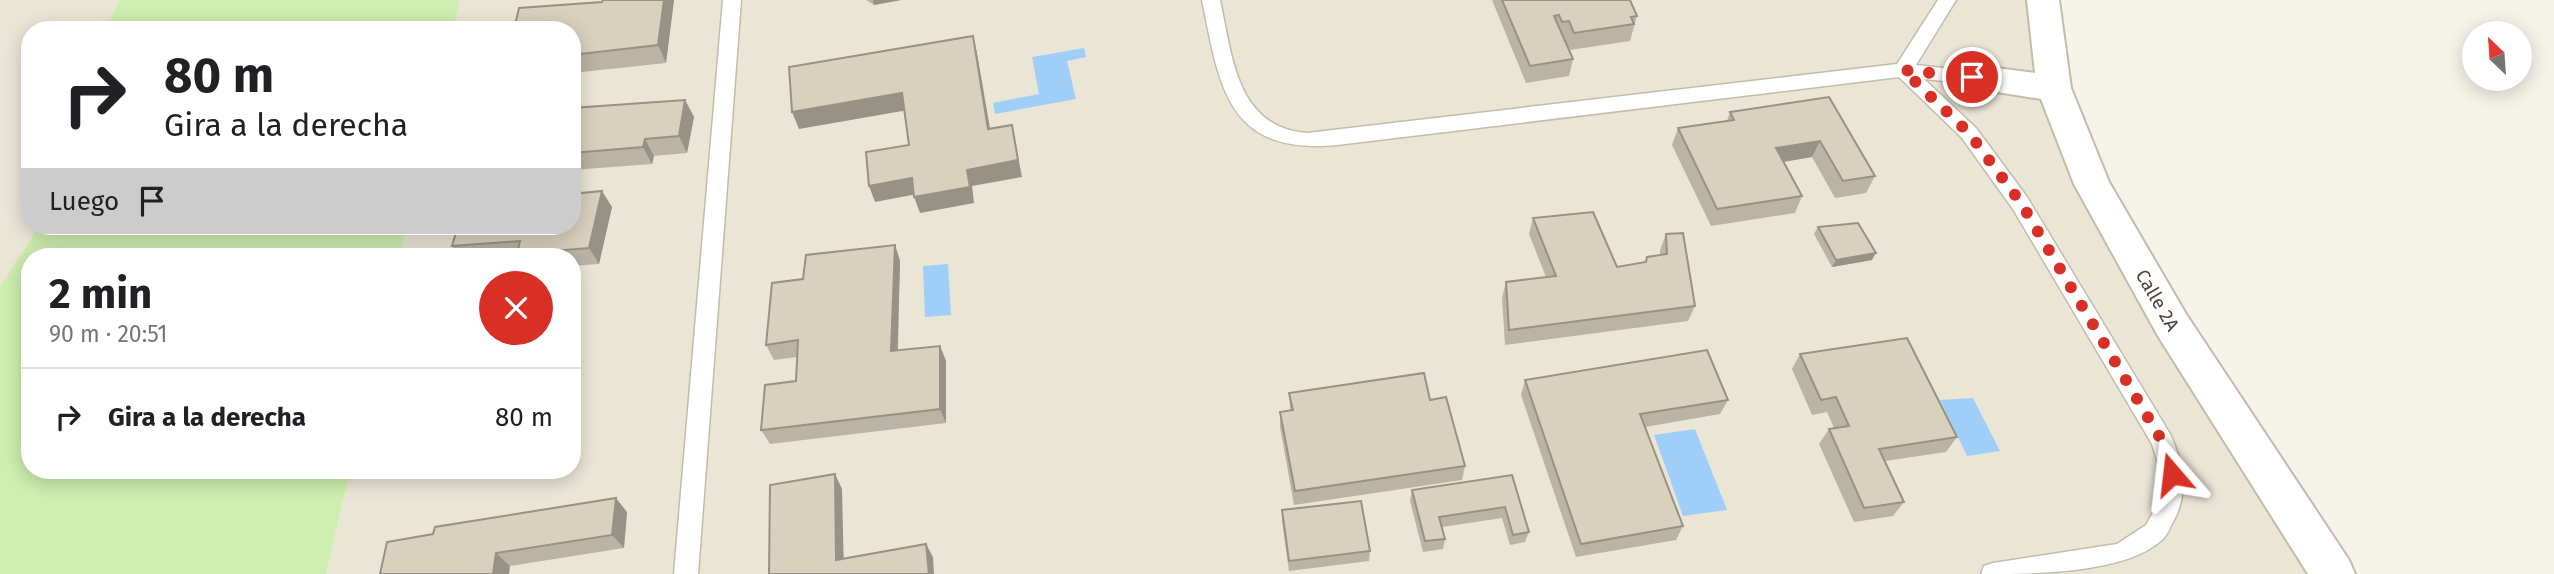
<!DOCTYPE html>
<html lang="es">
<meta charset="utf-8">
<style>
body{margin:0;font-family:"Fira Sans",sans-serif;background:#f2f2f2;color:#202124;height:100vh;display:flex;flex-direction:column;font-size:26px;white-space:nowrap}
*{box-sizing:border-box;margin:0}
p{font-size:23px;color:#757577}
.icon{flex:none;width:38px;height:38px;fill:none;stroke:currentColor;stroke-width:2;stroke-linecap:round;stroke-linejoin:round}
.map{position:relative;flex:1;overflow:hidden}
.panel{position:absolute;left:21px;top:248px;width:560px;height:231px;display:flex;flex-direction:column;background:#fff;border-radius:28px;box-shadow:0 4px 18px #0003}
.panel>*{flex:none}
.banner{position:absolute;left:21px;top:21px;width:560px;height:214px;border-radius:28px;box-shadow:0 4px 18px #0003;background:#fff;color:#202124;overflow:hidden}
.needle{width:46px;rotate:335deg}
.tools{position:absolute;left:2462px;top:21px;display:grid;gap:14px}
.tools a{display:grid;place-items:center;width:70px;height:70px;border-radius:50%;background:#fff;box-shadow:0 4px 18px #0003;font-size:35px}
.pin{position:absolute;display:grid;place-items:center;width:60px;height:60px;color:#fff;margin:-30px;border:4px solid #fff;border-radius:50%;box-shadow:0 2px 7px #0007}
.me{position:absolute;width:77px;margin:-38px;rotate:343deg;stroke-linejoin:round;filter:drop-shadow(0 0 5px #0008)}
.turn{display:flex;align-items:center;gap:24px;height:147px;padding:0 28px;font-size:32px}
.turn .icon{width:91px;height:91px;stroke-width:2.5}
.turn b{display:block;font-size:49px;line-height:60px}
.then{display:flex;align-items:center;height:66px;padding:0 28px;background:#0003;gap:14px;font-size:26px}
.round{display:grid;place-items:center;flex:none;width:74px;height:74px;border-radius:37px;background:#f2f2f2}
.head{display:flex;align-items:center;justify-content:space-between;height:119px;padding:0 28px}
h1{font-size:42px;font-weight:700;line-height:52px}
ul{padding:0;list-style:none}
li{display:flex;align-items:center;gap:21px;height:98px;padding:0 28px;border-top:2px solid #e0e0e0}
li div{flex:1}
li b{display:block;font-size:26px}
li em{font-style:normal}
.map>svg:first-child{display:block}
.residential{fill:#ebe5d6}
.green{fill:#cdeeae}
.water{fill:#9fcff8}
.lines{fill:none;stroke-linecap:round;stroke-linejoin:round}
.lane-casing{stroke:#c3bcaa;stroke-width:3}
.street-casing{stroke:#c3bcaa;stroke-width:4}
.lane{fill:#fff;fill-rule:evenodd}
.street{fill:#fff;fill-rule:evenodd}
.wall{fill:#bbb3a3}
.shaded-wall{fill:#989284}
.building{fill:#d9d0bd;stroke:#989284;stroke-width:2}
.route{stroke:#d93025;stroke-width:12;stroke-dasharray:0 21.6}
.labels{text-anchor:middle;stroke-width:5;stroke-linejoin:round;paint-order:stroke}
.street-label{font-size:19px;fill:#4b4436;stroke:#fff}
</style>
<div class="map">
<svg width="2554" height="574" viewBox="0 0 2554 574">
<rect width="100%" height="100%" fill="#f6f3e9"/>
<!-- residential -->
<path class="residential" d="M 0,0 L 119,0 L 106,30 L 30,30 L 30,226 L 39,226 L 0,287 Z
M 460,0 L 2043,0 L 2054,88 L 2333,574 L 326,574 L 350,471 L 572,471 L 572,257 L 400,257 L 407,226 L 572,226 L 572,30 L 453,30 Z"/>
<!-- green -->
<path class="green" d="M 119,0 L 460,0 L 453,30 L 106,30 Z
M 39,226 L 407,226 L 400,257 L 30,257 L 30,471 L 350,471 L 326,574 L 0,574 L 0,287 Z"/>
<!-- water -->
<path class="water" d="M 1084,48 L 1086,57 L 1067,61 L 1076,99 L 995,114 L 993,103 L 1039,94 L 1032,57 Z
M 948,264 L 951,315 L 925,317 L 923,266 Z
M 1973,398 L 2000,451 L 1967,456 L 1940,400 Z
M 1695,429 L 1727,510 L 1683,516 L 1654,435 Z"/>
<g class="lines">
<defs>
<path id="lane" d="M 723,0 L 741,0 L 698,574 L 674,574 Z
M 1202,0 L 1220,0 C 1232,55 1236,128 1307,133 L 1897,64 L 1938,0 L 1956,0 L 1916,65 L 1979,72 L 1981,77 L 1979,82 L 1972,84 L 1924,79 L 1976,128 L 2027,197 L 2170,434 C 2183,462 2189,494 2173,522 C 2170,527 2167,536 2162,540 C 2125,574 2032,574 1981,574 L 1984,566 L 1993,563 L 2117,544 L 2146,525 L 2157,505 L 2161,473 L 2152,444 L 2013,209 L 1962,138 L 1899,77 L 1337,145 C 1227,155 1220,88 1202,0 Z"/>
<path id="street" d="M 2027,0 L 2059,0 L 2071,88 L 2109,182 L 2186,314 L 2349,560 L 2355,574 L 2308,574 L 2158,336 L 2074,184 L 2041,99 L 1960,86 L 1955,77 L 1960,68 L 1972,65 L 2035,73 Z"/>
</defs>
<!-- lane casing -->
<use href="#lane" class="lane-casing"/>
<!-- street casing -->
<use href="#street" class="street-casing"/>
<!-- lane -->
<use href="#lane" class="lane"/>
<!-- street -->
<use href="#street" class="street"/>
</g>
<!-- wall -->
<path class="wall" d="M 674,0 L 666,63 L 572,73 L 572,30 Z
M 866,0 L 901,0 L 874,5 Z
M 1492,0 L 1630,0 L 1637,16 L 1630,41 L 1570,50 L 1564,38 L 1573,59 L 1569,76 L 1526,83 Z
M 1829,97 L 1875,176 L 1866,193 L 1835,198 L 1812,157 L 1784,162 L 1802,196 L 1795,213 L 1711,226 L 1672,145 L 1678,128 L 1727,121 L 1730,112 Z
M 685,100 L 694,117 L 687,153 L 654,156 L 652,164 L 572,170 L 572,108 Z
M 572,177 L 582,193 L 612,207 L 599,264 L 572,266 L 572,257 L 460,257 L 452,246 Z
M 1533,218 L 1617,267 L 1645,262 L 1647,257 L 1660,255 L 1660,250 L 1666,234 L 1695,306 L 1688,321 L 1505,345 L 1502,298 L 1506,282 L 1546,277 L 1529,234 Z
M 1818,227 L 1872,260 L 1832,267 L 1814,234 Z
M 895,245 L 900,261 L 898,351 L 940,346 L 946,361 L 946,423 L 770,444 L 761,430 L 796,381 L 797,357 L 774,360 L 766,345 L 803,279 Z
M 1800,354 L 1957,437 L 1946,452 L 1885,461 L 1904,502 L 1893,516 L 1854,522 L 1819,444 L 1829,429 L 1834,428 L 1827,412 L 1812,415 L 1792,369 Z
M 1525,380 L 1728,400 L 1720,414 L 1645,427 L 1683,526 L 1676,540 L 1576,557 L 1521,395 Z
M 1289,393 L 1430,400 L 1465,466 L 1462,480 L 1294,505 L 1280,427 L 1280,412 L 1290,411 Z
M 1512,475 L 1529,532 L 1525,542 L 1510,545 L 1502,518 L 1442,527 L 1445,539 L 1443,549 L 1423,552 L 1410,501 L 1412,490 Z
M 1282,510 L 1370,551 L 1369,561 L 1289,571 L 1282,521 Z
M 627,512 L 624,548 L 510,566 L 433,534 Z"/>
<!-- shaded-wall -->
<path class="shaded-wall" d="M 664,0 L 674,0 L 666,63 L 658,45 Z
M 873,0 L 901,0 L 874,5 Z
M 973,36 L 977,53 L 993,146 L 988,129 Z
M 902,93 L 908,110 L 799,129 L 792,112 Z
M 685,100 L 694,117 L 687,153 L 679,136 Z
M 1012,125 L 1022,177 L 972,186 L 974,203 L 920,213 L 914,197 L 967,170 Z
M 645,139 L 654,156 L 652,164 L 643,147 Z
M 1820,141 L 1812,157 L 1769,164 L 1776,148 Z
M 572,177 L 582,193 L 572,201 Z
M 912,178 L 917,194 L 875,202 L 869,186 Z
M 602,191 L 612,207 L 599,264 L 589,248 Z
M 895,245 L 900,261 L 897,367 L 891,351 Z
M 1876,253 L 1872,260 L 1832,267 L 1836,260 Z
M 940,346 L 946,361 L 946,423 L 940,409 Z
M 835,474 L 842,489 L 844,574 L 836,560 Z
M 616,498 L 627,512 L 624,548 L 612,535 Z
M 926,544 L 933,557 L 934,574 L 929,574 Z
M 496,553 L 510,566 L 509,574 L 493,574 Z"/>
<!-- building -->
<path class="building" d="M 603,0 L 664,0 L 658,45 L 572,55 L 572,30 L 514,30 L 519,8 L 602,2 Z
M 1502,0 L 1630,0 L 1637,16 L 1631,17 L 1634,24 L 1574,33 L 1569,21 L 1562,22 L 1559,15 L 1554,16 L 1573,59 L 1530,66 Z
M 973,36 L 988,129 L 1012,125 L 1018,160 L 967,170 L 970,187 L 914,197 L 912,178 L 869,186 L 866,152 L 909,145 L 902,93 L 792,112 L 789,67 Z
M 1829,97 L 1875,176 L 1843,181 L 1820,141 L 1776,148 L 1802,196 L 1717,209 L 1678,128 L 1734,120 L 1730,112 Z
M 685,100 L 679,136 L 645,139 L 643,147 L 572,153 L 572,108 Z
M 602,191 L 589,248 L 517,254 L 520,241 L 452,246 L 458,226 L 572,226 L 572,194 Z
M 1593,212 L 1617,267 L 1646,262 L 1647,257 L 1667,254 L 1666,234 L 1683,233 L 1695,306 L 1509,330 L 1506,282 L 1556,276 L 1533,218 Z
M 1858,223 L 1876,253 L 1836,260 L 1818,227 Z
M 895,245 L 891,351 L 940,346 L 940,409 L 761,430 L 765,385 L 796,381 L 798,340 L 766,345 L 772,283 L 803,279 L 806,255 Z
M 1907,338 L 1957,437 L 1879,449 L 1904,502 L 1864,508 L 1829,429 L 1849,426 L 1836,397 L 1821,400 L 1800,354 Z
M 1707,350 L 1728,400 L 1640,414 L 1683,526 L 1581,544 L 1525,380 Z
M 1424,373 L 1430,400 L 1446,397 L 1465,466 L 1295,491 L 1280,412 L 1293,410 L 1289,393 Z
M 835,474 L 836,560 L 926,544 L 929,574 L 769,574 L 770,485 Z
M 1512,475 L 1529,532 L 1513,535 L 1505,507 L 1439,517 L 1445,539 L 1425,541 L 1412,490 Z
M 616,498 L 612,535 L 496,553 L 493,574 L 380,574 L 387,542 L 433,534 L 435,527 Z
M 1361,501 L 1370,551 L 1289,561 L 1282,510 Z"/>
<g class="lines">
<!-- route -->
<path class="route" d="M 1972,77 L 1903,70 L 1969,133 L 2021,203 L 2162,441 L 2172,474"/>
</g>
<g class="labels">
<!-- street labels -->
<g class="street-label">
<text transform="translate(2158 300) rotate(60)" y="7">Calle 2A</text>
</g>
</g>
</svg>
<div class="tools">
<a><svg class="needle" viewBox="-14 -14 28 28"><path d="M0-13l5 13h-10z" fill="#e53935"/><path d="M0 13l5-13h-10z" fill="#757577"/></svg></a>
</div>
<div class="pin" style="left:1972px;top:77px;background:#d93025"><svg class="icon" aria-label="arrive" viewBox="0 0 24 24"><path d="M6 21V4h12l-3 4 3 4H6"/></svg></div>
<svg class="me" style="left:2172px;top:474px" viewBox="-20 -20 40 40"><path d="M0-17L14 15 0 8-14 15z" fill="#d93025" stroke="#fff" stroke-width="4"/></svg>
<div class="banner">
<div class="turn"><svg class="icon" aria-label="right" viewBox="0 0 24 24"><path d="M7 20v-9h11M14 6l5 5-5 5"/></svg><div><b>80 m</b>Gira a la derecha</div></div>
<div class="then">Luego<svg class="icon" aria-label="arrive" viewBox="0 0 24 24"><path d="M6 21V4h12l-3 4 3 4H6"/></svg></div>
</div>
<section class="panel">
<div class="head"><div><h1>2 min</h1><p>90 m · 20:51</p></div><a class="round" style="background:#d93025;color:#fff"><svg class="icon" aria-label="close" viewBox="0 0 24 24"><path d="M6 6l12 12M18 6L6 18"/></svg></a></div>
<ul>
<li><svg class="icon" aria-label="right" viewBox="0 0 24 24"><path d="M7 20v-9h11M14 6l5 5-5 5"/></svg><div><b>Gira a la derecha</b></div><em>80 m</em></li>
</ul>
</section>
</div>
